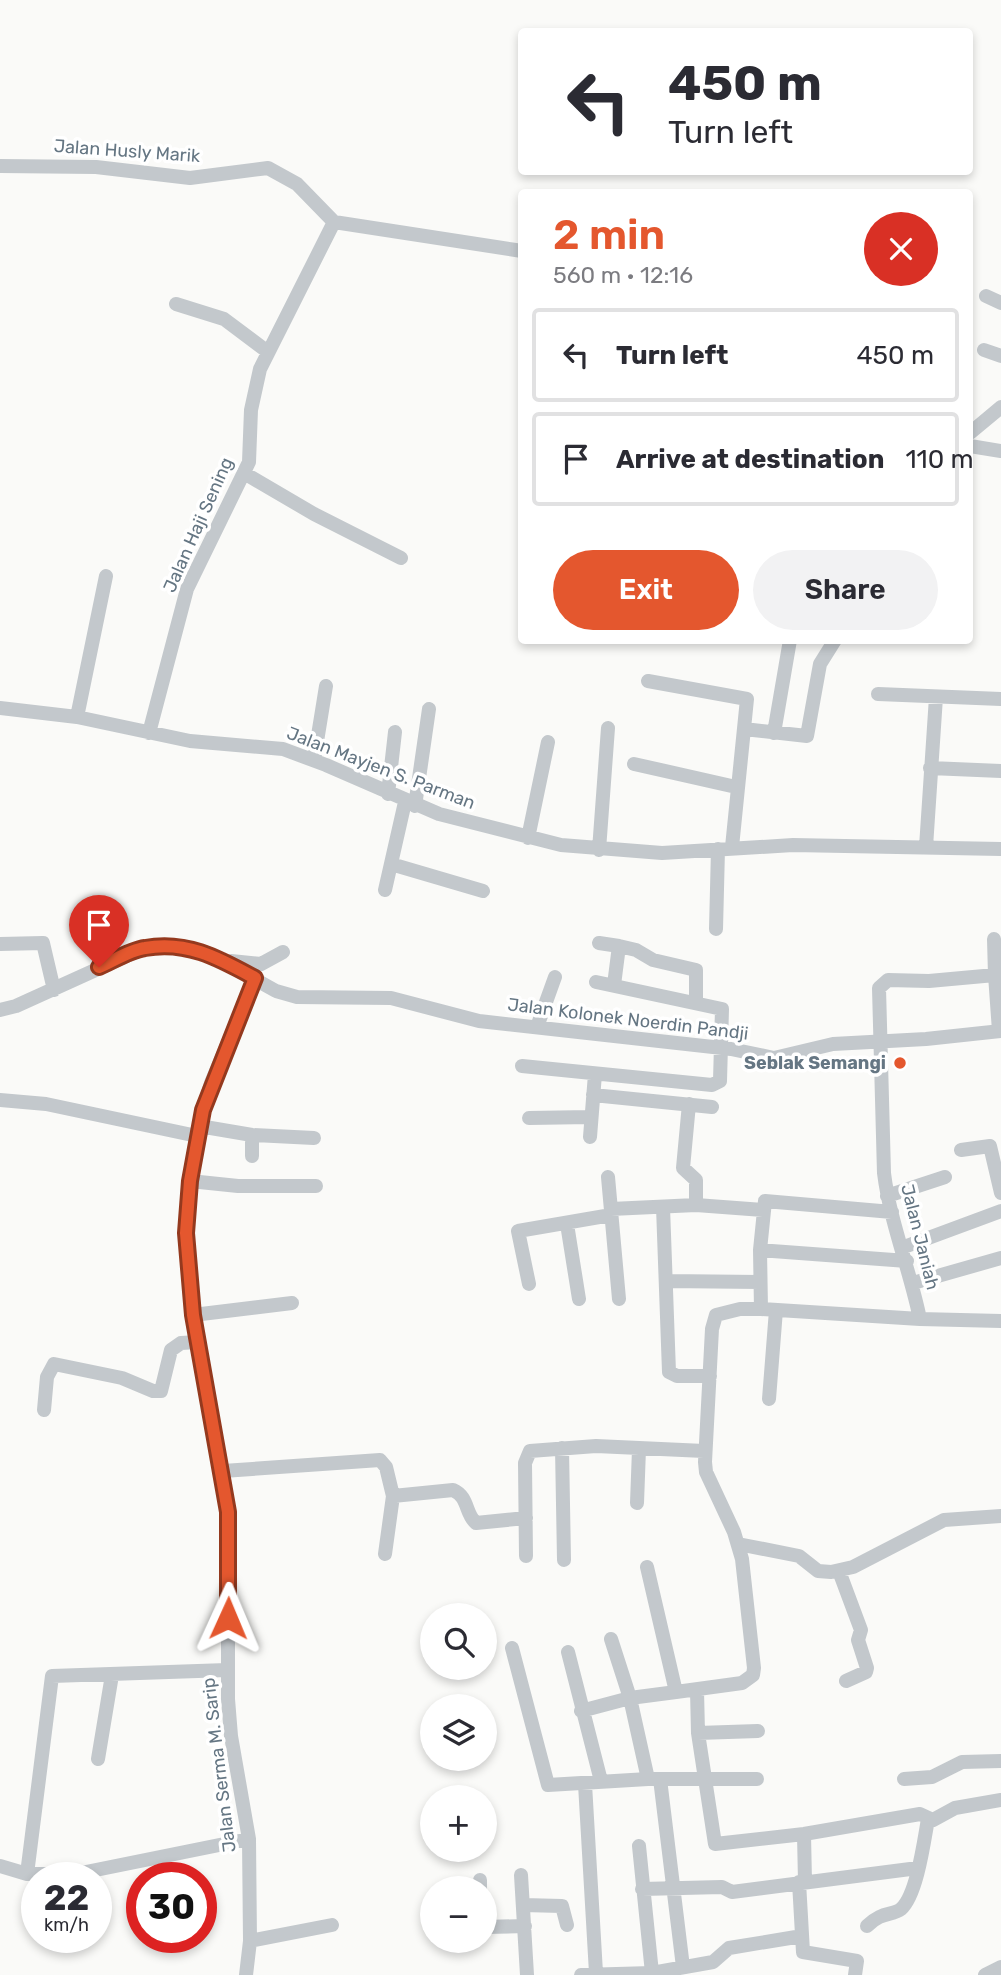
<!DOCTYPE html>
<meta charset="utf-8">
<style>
body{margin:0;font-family:Rubik,sans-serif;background:#f2f2f3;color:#2b2b33;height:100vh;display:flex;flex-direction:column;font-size:26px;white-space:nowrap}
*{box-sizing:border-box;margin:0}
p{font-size:23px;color:#7c7c81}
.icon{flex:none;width:38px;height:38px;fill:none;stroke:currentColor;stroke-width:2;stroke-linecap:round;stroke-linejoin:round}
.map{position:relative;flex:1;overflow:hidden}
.drawer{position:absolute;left:518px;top:189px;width:455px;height:455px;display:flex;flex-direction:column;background:#fff;border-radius:7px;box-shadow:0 4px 10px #0003}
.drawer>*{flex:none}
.banner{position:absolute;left:518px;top:28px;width:455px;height:147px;border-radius:7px;box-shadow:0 4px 10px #0003;background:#fff;color:#2b2b33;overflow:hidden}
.tools{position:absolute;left:420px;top:1603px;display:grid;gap:14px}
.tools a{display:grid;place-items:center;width:77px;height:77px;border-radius:50%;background:#fff;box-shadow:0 4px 10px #0003;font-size:35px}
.speed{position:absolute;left:21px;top:1862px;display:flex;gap:14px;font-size:35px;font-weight:700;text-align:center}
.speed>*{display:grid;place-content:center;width:91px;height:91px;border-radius:50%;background:#fff;box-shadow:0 4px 10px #0003;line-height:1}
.speed small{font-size:18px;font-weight:400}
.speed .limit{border:10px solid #d22;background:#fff;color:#111}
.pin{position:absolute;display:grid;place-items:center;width:60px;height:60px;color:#fff;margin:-72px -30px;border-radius:50% 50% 50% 0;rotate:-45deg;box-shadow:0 0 7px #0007}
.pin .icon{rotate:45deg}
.me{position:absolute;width:77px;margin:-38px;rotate:1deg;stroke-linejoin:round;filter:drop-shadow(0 0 5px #0008)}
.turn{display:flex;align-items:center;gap:24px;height:147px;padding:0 35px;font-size:32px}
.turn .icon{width:91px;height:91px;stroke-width:2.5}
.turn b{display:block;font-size:49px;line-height:60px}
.round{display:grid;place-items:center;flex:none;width:74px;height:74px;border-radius:37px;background:#f2f2f3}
.summary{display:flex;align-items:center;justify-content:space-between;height:119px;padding:0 35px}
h1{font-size:42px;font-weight:600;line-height:52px;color:#e4572e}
.button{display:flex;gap:14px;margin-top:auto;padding:14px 35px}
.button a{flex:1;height:80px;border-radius:42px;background:#e4572e;color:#fff;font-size:28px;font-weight:600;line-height:80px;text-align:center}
.button a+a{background:#f2f2f3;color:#2b2b33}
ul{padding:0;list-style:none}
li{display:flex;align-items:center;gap:21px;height:94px;margin:0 14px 10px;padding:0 21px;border:4px solid #e1e1e2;border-radius:7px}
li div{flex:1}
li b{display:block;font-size:26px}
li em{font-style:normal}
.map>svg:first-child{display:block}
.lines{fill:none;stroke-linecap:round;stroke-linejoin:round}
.minor{stroke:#c3c8cc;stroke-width:14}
.route-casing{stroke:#94391e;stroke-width:18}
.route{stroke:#e4572e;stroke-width:12}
.poi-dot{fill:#e4572e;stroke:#fff;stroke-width:2.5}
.labels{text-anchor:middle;stroke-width:7;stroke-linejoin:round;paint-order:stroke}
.street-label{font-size:18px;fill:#657683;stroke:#fff}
.poi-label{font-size:18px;font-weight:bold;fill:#657683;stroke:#fff;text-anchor:end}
</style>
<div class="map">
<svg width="1001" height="1975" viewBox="0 0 1001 1975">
<rect width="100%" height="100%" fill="#fafaf8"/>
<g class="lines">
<!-- minor -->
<path class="minor" d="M 0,166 L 96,167 L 190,178 L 268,168 L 297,184 L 334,222 L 522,251
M 986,296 L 1001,303
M 176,304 L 224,319 L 268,352
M 984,350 L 1001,356
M 970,433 L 1001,407
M 970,446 L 1001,451
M 244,473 L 314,514 L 401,558
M 648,681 L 747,699 L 732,847
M 878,694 L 1001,699
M 0,708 L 77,717 L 190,741 L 283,749 L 326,765 L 439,814 L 561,845 L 662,853 L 793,845 L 1001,849
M 77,717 L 106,576
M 744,729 L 807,736 L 820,664 L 835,640
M 149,733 L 187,589 L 249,462 L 251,410 L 260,369 L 334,222
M 774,733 L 790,640
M 314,760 L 326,686
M 634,764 L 736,787
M 930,768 L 1001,771
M 388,794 L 395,732
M 415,806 L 429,709
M 528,838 L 548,742
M 926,847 L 936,697
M 599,850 L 608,728
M 391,864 L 483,891
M 385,890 L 405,802
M 716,929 L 718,849
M 994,939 L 995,975
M 599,943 L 619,946 L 614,985
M 0,944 L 43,943 L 54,990
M 619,946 L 636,950 L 653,960 L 696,970 L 696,1003
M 231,961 L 261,964 L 283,952
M 0,1010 L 16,1006 L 144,948 L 182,946 L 210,954 L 276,991 L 297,997 L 391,998 L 479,1021 L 731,1049 L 774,1058 L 833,1044 L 926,1039 L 1001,1031
M 537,1027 L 555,977
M 999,1031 L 995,975 L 929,981 L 888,980 L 879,988 L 884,1173 C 890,1222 910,1270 920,1319 L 1001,1321
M 522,1066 L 712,1085 L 720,1081 L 722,1009 L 596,982
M 593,1095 L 712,1107
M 0,1100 L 46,1104 L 197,1136
M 689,1104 L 683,1168 L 696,1180 L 696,1205
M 529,1118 L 590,1117
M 199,1126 L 252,1135 L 314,1138
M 590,1137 L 595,1074
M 961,1150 L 990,1146 L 1001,1193
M 252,1156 L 252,1135
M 608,1177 L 619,1299
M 190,1181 L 238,1186 L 316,1186
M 887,1196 L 945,1177
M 663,1207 L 669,1372 L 677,1376 L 710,1376
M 611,1209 L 696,1205 L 763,1210
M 567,1224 L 579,1299
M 904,1247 L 1001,1211
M 760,1250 L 907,1261
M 666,1281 L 760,1282
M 913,1283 L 1001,1258
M 529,1284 L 518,1231 L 611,1215
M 761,1309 L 760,1250 L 765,1201 L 892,1212
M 193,1315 L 292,1303
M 769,1399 L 776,1310
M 44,1410 L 47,1377 L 54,1364 L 122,1378 L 153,1391 L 161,1391 L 171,1350 L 181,1343 L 198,1342
M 562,1448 L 564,1560
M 223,1471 L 380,1460 L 386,1467 L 393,1496 L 453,1490 C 469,1497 465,1514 476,1523 L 526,1518
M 637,1503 L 639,1449
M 738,1544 L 799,1556 L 818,1571 L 831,1572 L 853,1567 L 944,1520 L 1001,1516
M 385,1554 L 393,1496
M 526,1556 L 525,1463 L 530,1451 L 596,1446 L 704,1451
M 839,1571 L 861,1630 L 858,1640 L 867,1668 L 866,1672 L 846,1681
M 611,1639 L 630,1698 L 648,1779
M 512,1648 L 548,1785 L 648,1779 L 757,1779
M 568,1652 L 601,1781
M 697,1690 L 698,1733 L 715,1844 L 804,1834 L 920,1814 L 933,1820 L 955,1808 L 1001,1800
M 676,1692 L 742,1683 L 753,1675 L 754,1668 L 742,1559 L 734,1532 L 706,1472 L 705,1462 L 712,1329 L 716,1315 L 740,1309 L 761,1309 L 920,1319
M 581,1711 L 630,1698 L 676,1692 L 647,1567
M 698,1733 L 758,1731
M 98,1759 L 112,1675
M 660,1779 L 683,1967
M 904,1779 L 932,1777 L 962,1762 L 1001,1761
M 585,1784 L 596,1973
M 804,1834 L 805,1882
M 639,1846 L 652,1973
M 0,1866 L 27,1874 L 76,1874 L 249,1839
M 27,1874 L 52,1676 L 227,1670
M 521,1875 L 527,1975
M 480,1880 L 480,1888
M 799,1882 L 803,1952 L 857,1961 L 855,1975
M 642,1889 L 722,1887 L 732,1892 L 918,1868
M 523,1905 L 562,1906 L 567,1925
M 867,1926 C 882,1911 892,1916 901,1909 C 917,1895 924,1841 928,1819
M 485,1927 L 525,1926
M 250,1941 L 332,1925
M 246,1975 L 250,1941 L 249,1839 L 231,1736 L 228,1699 L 228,1512 L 193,1315 L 186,1233 L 190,1181 L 203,1109 L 211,1083 L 255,978
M 581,1975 L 652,1973 L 713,1962 L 729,1948 L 802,1936
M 985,1975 L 1001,1967"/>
</g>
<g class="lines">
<defs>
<path id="route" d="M 99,967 C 113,961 130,950 145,948 C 187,940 220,959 255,978 L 203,1110 L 190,1181 L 186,1233 L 193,1315 L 228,1512 L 228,1618"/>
</defs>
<!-- route casing -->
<use href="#route" class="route-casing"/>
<!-- route -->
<use href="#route" class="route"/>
</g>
<!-- markers -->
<circle class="poi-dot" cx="900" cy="1063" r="7"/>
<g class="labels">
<!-- street labels -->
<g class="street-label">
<text transform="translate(127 151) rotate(4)" y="6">Jalan Husly Marik</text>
<text transform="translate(198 525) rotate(-66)" y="6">Jalan Haji Sening</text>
<text transform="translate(381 768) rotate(21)" y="6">Jalan Mayjen S. Parman</text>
<text transform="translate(628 1019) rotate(7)" y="6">Jalan Kolonek Noerdin Pandji</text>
<text transform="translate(920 1237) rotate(76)" y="6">Jalan Janiah</text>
<text transform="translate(219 1765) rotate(-97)" y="6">Jalan Serma M. Sarip</text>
</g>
<!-- poi labels -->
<g class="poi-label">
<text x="886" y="1069">Seblak Semangi</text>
</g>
</g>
</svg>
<div class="tools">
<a><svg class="icon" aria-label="search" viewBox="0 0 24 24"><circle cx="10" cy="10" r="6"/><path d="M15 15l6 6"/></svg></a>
<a><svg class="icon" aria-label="layers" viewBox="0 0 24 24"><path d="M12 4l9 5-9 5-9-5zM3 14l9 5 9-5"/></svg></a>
<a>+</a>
<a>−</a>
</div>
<div class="speed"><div>22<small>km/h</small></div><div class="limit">30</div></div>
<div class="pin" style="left:99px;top:967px;background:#d93025"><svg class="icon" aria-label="arrive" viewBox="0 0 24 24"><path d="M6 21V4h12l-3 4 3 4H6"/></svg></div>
<svg class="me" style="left:228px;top:1618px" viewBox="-20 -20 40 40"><path d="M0-17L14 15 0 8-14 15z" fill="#e4572e" stroke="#fff" stroke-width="4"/></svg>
<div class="banner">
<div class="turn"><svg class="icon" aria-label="left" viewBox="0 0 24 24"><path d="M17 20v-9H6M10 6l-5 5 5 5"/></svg><div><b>450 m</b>Turn left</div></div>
</div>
<section class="drawer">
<div class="summary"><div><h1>2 min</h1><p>560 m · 12:16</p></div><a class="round" style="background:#d93025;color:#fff"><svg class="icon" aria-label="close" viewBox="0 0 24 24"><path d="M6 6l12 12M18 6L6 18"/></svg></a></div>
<ul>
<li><svg class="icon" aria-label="left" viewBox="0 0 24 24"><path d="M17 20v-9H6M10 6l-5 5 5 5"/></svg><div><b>Turn left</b></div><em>450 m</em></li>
<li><svg class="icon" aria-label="arrive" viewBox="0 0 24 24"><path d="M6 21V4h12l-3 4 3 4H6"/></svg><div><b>Arrive at destination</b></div><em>110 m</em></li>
</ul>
<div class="button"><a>Exit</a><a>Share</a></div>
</section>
</div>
